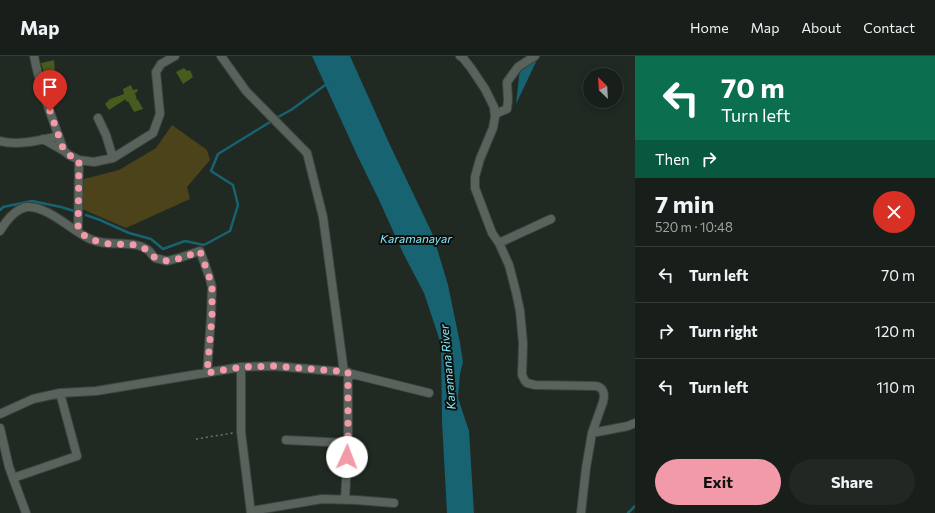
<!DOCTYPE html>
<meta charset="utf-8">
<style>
body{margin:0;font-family:Commissioner,sans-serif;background:#212723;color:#f1f3f6;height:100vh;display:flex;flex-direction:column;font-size:15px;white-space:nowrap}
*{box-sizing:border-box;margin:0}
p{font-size:13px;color:#9fa2a2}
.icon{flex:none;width:22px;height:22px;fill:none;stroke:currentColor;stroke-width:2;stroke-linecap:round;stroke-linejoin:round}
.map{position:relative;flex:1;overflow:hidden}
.details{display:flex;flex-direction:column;background:#181f1a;width:300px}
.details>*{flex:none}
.banner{background:#0b6e4f;color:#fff;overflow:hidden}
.needle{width:26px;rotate:336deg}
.controls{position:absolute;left:583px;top:12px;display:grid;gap:8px}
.controls a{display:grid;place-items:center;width:40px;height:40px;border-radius:50%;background:#181f1a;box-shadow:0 2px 10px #0003,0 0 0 1px #363d39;font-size:20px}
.pin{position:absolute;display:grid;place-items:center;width:34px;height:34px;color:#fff;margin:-41px -17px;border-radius:50% 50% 50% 0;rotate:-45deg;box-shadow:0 0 4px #0007}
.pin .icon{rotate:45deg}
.me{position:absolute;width:44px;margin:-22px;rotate:2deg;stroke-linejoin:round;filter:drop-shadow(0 0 3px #0008)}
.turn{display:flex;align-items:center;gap:14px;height:84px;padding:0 20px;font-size:18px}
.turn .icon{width:52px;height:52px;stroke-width:2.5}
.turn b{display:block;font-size:28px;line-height:34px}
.then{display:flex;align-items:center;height:38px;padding:0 20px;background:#0003;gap:8px;font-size:15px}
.round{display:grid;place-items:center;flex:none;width:42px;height:42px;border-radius:21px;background:#212723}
.summary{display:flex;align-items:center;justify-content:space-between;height:68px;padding:0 20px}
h1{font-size:24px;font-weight:700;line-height:30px}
.action{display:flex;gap:8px;margin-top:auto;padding:8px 20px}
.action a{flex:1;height:46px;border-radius:24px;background:#f39aa9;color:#111;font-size:16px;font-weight:700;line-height:46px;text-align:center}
.action a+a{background:#212723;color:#f1f3f6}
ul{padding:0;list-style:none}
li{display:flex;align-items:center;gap:12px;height:56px;padding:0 20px;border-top:1px solid #363d39}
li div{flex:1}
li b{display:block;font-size:15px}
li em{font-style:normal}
header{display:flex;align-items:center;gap:24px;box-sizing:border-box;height:56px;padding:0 20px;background:#181f1a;border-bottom:1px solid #363d39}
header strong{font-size:19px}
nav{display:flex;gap:22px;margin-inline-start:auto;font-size:14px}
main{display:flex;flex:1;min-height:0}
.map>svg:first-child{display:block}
.green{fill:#4c431a}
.water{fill:#176372}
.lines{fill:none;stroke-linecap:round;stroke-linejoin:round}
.stream{stroke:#176372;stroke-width:2.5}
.building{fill:#465b1d}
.minor-casing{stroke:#3c433f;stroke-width:10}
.path{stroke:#6c746e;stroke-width:1.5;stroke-dasharray:2 3;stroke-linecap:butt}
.minor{stroke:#59635c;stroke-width:8}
.route{stroke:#f39aa9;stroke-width:7;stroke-dasharray:0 12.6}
.labels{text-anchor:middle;stroke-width:4;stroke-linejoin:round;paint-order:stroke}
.water-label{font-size:12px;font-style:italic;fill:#84e6fc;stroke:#0c100d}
</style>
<header>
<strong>Map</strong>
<nav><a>Home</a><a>Map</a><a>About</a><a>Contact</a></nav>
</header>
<main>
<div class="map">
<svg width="635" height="457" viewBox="0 0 635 457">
<rect width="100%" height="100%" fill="#202922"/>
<!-- green -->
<path class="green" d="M 172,69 L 207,94 L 210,104 L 187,131 L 190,143 L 126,172 L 82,153 L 84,123 L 119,114 L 156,92 Z"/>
<!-- water -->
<path class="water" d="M 312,0 L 350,0 L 389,87 L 433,179 L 448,229 L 460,287 L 463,306 L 460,318 L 458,342 L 469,375 L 474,457 L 447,457 L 442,365 L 441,288 L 424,237 L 403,197 L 379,144 L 357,99 Z
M 537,4 L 516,48 L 520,12 Z"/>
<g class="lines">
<!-- stream -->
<path class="stream" d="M 278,61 L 291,54 L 328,27
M 0,154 L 3,151 L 32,145 L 61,151 L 74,155
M 86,159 L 100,164 L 129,177 L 151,183 L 163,193 L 185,185 L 204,189 L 230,175 L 238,149 L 233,129 L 211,115 L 218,98 L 270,66
M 628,457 L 635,450"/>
</g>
<!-- building -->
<path class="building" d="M 54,4 L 55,16 L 44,17 L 41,7 Z
M 184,12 L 187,15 L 190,14 L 193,21 L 183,28 L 176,16 Z
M 131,29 L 133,34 L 137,33 L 138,35 L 135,37 L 137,44 L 138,44 L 143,53 L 134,56 L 128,45 L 126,46 L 126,43 L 109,54 L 105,48 L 110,43 L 124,38 L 123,33 Z"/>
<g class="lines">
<defs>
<path id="minor" d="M 34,0 C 40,32 53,64 64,95 L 69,99 L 79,104
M 221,0 L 246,35 L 307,97 L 323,161 L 344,316
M 460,0 L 463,2 L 471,12 L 485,33 L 494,51 L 495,61 L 493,72 L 480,103 L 475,121 L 475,132 L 492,177 L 499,187 L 509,209 L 516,236 L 520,255 L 523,287 L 522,319 L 525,325 L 527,327 L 535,329 L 595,330 C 604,331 605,338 603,346 L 592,377 L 586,412 L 581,457
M 495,58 L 507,53 L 508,44 L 507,26 L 518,11 L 535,0
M 98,62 L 106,79 L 113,102
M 43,83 L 64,95
M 0,85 C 19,90 40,84 59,80
M 0,175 C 6,165 15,153 27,151 C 48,150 72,175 90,183 C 108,192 134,182 149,195 C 151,197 153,200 155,202 L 167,205 L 182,201 L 200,195 L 209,220 L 212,231 L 211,261 L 207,317
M 78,175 L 79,104 L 94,106 L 113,102 L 153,77 L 160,58 L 156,16 L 161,8 L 175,0
M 499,187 L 551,163
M 241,311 L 241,376 L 251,457
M 0,358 L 33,343 L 60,337 L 96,335 L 241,311 L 275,310 L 344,316 L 429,337
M 0,372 L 9,411 L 13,422
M 592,377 L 628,370 L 635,367
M 286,384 L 348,387 L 348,316
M 345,444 L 348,387
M 251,455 L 322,443 L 356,444 L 394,447
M 26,457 L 13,422 L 77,400 L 60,337"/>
</defs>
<!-- minor casing -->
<use href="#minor" class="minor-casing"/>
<!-- path -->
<path class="path" d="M 196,383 L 233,377"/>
<!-- minor -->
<use href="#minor" class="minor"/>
</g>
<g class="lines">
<!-- route -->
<path class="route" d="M 50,55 L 64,95 L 69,99 L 79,104 L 78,175 C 86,181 94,185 103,187 C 125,191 139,182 155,202 L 167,205 L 182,202 L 200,195 L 209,220 L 212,231 L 212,261 L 207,317 L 241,311 L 275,310 L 348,316 L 348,387 L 347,401"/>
</g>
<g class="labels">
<!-- water labels -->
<g class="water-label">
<text x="416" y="187">Karamanayar</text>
<text transform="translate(448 311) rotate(-95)" y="4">Karamana River</text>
</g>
</g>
</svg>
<div class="controls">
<a><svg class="needle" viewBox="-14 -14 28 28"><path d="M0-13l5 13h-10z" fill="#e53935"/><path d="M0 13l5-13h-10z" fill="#9fa2a2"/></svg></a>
</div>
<div class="pin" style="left:50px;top:55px;background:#d93025"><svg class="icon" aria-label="arrive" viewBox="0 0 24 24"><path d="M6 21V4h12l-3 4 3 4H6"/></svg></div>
<svg class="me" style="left:347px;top:401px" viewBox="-20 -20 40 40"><circle r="19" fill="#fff"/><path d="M0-13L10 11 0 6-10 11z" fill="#f39aa9"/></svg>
</div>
<section class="details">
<div class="banner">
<div class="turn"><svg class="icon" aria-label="left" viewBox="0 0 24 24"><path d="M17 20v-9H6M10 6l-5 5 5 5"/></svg><div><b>70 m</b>Turn left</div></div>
<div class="then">Then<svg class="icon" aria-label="right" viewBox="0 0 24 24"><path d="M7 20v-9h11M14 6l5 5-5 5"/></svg></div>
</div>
<div class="summary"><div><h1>7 min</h1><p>520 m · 10:48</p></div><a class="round" style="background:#d93025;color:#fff"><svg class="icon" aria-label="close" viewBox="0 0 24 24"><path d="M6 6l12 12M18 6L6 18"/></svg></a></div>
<ul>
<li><svg class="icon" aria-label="left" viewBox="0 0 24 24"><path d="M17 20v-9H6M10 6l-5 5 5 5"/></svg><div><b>Turn left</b></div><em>70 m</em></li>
<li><svg class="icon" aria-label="right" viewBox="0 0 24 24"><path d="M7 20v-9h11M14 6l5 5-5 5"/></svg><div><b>Turn right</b></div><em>120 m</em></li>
<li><svg class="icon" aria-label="left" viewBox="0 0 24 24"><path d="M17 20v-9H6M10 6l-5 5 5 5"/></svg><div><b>Turn left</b></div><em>110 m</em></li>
</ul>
<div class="action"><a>Exit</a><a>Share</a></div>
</section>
</main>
